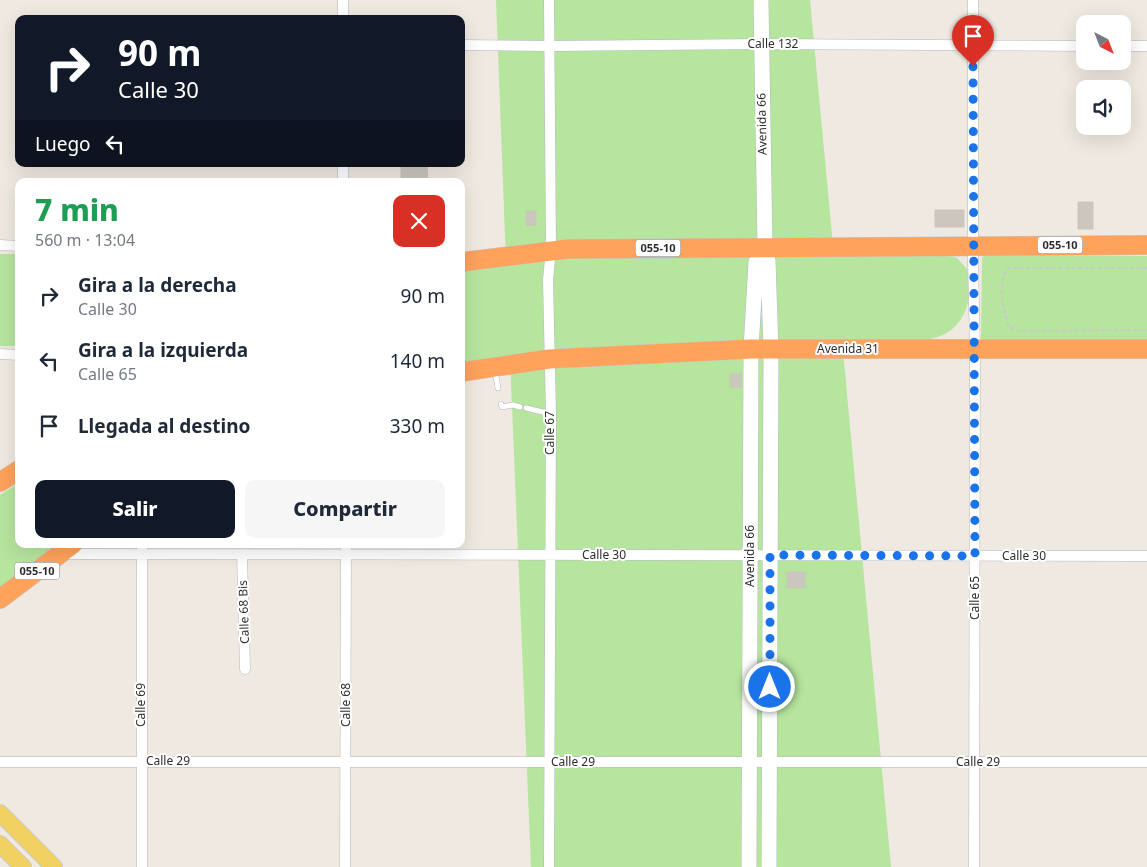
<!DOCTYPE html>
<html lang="es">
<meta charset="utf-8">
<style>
body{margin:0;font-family:"Noto Sans",sans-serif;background:#f6f6f7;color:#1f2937;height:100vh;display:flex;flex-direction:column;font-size:19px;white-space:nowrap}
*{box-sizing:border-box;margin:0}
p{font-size:16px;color:#747a83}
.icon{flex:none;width:28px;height:28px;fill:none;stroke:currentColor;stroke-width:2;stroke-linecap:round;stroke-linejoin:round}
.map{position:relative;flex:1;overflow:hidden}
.details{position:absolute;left:15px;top:178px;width:450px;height:370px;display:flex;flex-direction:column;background:#fff;border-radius:10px;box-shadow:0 5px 20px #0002}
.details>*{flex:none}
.banner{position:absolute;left:15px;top:15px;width:450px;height:152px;border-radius:10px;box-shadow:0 5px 20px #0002;background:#111827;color:#fff;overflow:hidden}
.needle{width:32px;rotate:138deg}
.tools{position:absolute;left:1076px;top:15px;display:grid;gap:10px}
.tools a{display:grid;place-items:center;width:55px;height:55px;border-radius:10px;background:#fff;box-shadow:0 5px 20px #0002;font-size:25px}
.pin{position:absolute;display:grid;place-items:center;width:42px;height:42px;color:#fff;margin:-51px -21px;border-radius:50% 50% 50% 0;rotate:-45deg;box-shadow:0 0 5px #0007}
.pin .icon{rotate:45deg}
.me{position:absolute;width:55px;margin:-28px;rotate:0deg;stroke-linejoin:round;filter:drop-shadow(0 0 4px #0008)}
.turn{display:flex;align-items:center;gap:18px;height:105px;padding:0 20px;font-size:22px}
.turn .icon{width:65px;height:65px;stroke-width:2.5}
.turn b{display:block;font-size:35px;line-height:42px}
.then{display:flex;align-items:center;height:48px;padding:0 20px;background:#0003;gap:10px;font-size:19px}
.round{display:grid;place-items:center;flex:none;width:52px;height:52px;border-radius:10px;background:#f6f6f7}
.overview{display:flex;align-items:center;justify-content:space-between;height:85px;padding:0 20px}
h1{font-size:30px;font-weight:800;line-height:38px;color:#1e9e55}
.primary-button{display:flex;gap:10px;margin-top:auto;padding:10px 20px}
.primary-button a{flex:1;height:58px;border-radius:10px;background:#111827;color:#fff;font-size:20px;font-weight:800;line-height:58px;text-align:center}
.primary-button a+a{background:#f6f6f7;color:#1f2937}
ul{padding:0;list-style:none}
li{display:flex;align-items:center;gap:15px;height:65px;padding:0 20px}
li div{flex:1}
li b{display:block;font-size:19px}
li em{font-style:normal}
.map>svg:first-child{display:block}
.green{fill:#b6e59e}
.building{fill:#cbc7bf;stroke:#cbc5ba}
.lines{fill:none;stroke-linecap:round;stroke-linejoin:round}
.lane-casing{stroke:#b4b7c1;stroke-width:6}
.street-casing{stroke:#b4b7c1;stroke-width:11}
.secondary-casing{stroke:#b4b7c1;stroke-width:16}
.primary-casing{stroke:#c9c9c9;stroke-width:18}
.highway-casing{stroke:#c9c9c9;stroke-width:20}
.path{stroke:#c9c9c9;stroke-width:2;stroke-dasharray:4 2.5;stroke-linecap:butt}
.lane{stroke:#fff;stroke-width:5}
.street{stroke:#fff;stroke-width:10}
.secondary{stroke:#fff;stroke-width:15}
.primary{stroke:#f2d163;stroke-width:16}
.highway{stroke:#ffa35c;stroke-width:19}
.route{stroke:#1a73e8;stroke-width:9;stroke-dasharray:0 16.2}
.labels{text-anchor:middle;stroke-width:4;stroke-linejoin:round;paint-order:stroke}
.shield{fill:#fff;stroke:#6d6d6d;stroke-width:1}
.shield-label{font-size:11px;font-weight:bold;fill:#2e2e2e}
.street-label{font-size:12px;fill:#2e2e2e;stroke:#fff}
</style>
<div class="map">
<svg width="1147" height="867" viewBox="0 0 1147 867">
<rect width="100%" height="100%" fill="#efe9e1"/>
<!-- green -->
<path class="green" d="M 496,0 L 810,0 L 834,256 L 949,256 L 957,258 L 967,269 C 975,299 964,334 929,339 L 842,340 L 891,867 L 531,867 L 510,358 L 461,367 L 461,271 L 506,262 Z
M 0,254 L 19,254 L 19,346 L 0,346 Z
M 985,255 L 1147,256 L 1147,340 L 984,340 L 981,338 L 982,258 Z
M 19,483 L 19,544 L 61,544 L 0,590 L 0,495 Z"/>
<!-- building -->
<path class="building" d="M 401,166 L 427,166 L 428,181 L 401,181 Z
M 1078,202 L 1093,202 L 1093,229 L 1078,229 Z
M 935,210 L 964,210 L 964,227 L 935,227 Z
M 526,211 L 536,211 L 536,225 L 526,226 Z
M 730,374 L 741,374 L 741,387 L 730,387 Z
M 787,572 L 805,572 L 805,588 L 787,588 Z"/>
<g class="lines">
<defs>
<path id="lane" d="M 495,371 L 498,388
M 501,404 L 502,407 L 513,405 L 520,407
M 526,408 L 551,414"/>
<path id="street" d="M 343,0 L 343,19
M 549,0 L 551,249 L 548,280 L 551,414 L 549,867
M 973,0 L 973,261 L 975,349 L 974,867
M 461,45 L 549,46 L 761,44 L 1085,46
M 1122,46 L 1147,46
M 343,181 L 343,164
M 0,245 L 19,246
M 0,354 L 19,355
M 64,554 L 1147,556
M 242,554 L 245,669
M 0,762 L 1147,762
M 142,867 L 142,544
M 345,867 L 346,544"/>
<path id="secondary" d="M 761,0 L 765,247 L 768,261 L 771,349 L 769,867
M 749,867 L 751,349 L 756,262 L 765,247"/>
<path id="primary" d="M 0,813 L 54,867
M 0,844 L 23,867"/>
<path id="highway" d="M 461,262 L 568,249 L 1147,245
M 461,372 L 549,359 L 751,349 L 1147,349
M 0,482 L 19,470
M 0,599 L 73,544"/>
</defs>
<!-- lane casing -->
<use href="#lane" class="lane-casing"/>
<!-- street casing -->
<use href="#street" class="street-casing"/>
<!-- secondary casing -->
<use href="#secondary" class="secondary-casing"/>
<!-- primary casing -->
<use href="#primary" class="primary-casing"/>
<!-- highway casing -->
<use href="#highway" class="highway-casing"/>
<!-- path -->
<path class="path" d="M 1147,268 L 1008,268 C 997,282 1003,311 1009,327 L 1019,331 L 1147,330"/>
<!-- lane -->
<use href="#lane" class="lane"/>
<!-- street -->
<use href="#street" class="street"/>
<!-- secondary -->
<use href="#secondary" class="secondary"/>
<!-- primary -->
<use href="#primary" class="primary"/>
<!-- highway -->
<use href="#highway" class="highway"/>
</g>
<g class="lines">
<!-- route -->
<path class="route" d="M 770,687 L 770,555 L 975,556 L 973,66"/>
</g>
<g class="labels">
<!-- shield labels -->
<g class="shield">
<rect x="1037.5" y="236.5" width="45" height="17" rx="4"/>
<rect x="635.5" y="239.5" width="45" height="17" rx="4"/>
<rect x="14.5" y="562.5" width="45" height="17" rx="4"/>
</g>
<g class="shield-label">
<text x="1060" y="249">055-10</text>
<text x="658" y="252">055-10</text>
<text x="37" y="575">055-10</text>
</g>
<!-- street labels -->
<g class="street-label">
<text x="773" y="48">Calle 132</text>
<text transform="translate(762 124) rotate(-91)" y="4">Avenida 66</text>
<text x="848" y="353">Avenida 31</text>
<text transform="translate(550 433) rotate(-90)" y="4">Calle 67</text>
<text x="604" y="559">Calle 30</text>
<text transform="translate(750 556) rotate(-90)" y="4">Avenida 66</text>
<text x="1024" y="560">Calle 30</text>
<text transform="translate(975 598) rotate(-90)" y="4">Calle 65</text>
<text transform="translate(244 612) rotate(-92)" y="4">Calle 68 Bis</text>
<text transform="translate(141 705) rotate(-90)" y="4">Calle 69</text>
<text transform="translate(346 705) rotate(-90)" y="4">Calle 68</text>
<text x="168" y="765">Calle 29</text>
<text x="573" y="766">Calle 29</text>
<text x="978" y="766">Calle 29</text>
</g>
</g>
</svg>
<div class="tools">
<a><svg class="needle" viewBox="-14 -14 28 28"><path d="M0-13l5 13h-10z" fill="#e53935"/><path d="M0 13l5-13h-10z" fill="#747a83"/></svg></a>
<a><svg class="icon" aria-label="sound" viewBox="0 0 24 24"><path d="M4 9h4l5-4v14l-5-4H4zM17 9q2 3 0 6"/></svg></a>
</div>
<div class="pin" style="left:973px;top:66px;background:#d93025"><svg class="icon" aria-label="arrive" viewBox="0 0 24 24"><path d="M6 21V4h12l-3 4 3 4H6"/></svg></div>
<svg class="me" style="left:770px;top:687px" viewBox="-20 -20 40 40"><circle r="17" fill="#1a73e8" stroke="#fff" stroke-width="3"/><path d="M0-11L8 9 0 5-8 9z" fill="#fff"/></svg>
<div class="banner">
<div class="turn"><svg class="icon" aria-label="right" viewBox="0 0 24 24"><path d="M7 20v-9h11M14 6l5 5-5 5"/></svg><div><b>90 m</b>Calle 30</div></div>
<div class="then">Luego<svg class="icon" aria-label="left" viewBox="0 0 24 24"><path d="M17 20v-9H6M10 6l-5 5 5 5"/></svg></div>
</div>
<section class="details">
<div class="overview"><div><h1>7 min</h1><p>560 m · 13:04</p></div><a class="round" style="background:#d93025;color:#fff"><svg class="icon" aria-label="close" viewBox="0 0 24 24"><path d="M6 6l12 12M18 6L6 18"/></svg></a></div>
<ul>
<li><svg class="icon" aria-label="right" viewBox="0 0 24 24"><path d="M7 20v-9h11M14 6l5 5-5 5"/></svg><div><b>Gira a la derecha</b><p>Calle 30</p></div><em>90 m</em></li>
<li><svg class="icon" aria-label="left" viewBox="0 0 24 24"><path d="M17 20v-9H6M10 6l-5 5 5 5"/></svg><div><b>Gira a la izquierda</b><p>Calle 65</p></div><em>140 m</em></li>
<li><svg class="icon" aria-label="arrive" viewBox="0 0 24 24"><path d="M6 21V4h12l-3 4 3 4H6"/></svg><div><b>Llegada al destino</b></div><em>330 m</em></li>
</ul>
<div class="primary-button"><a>Salir</a><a>Compartir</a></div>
</section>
</div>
